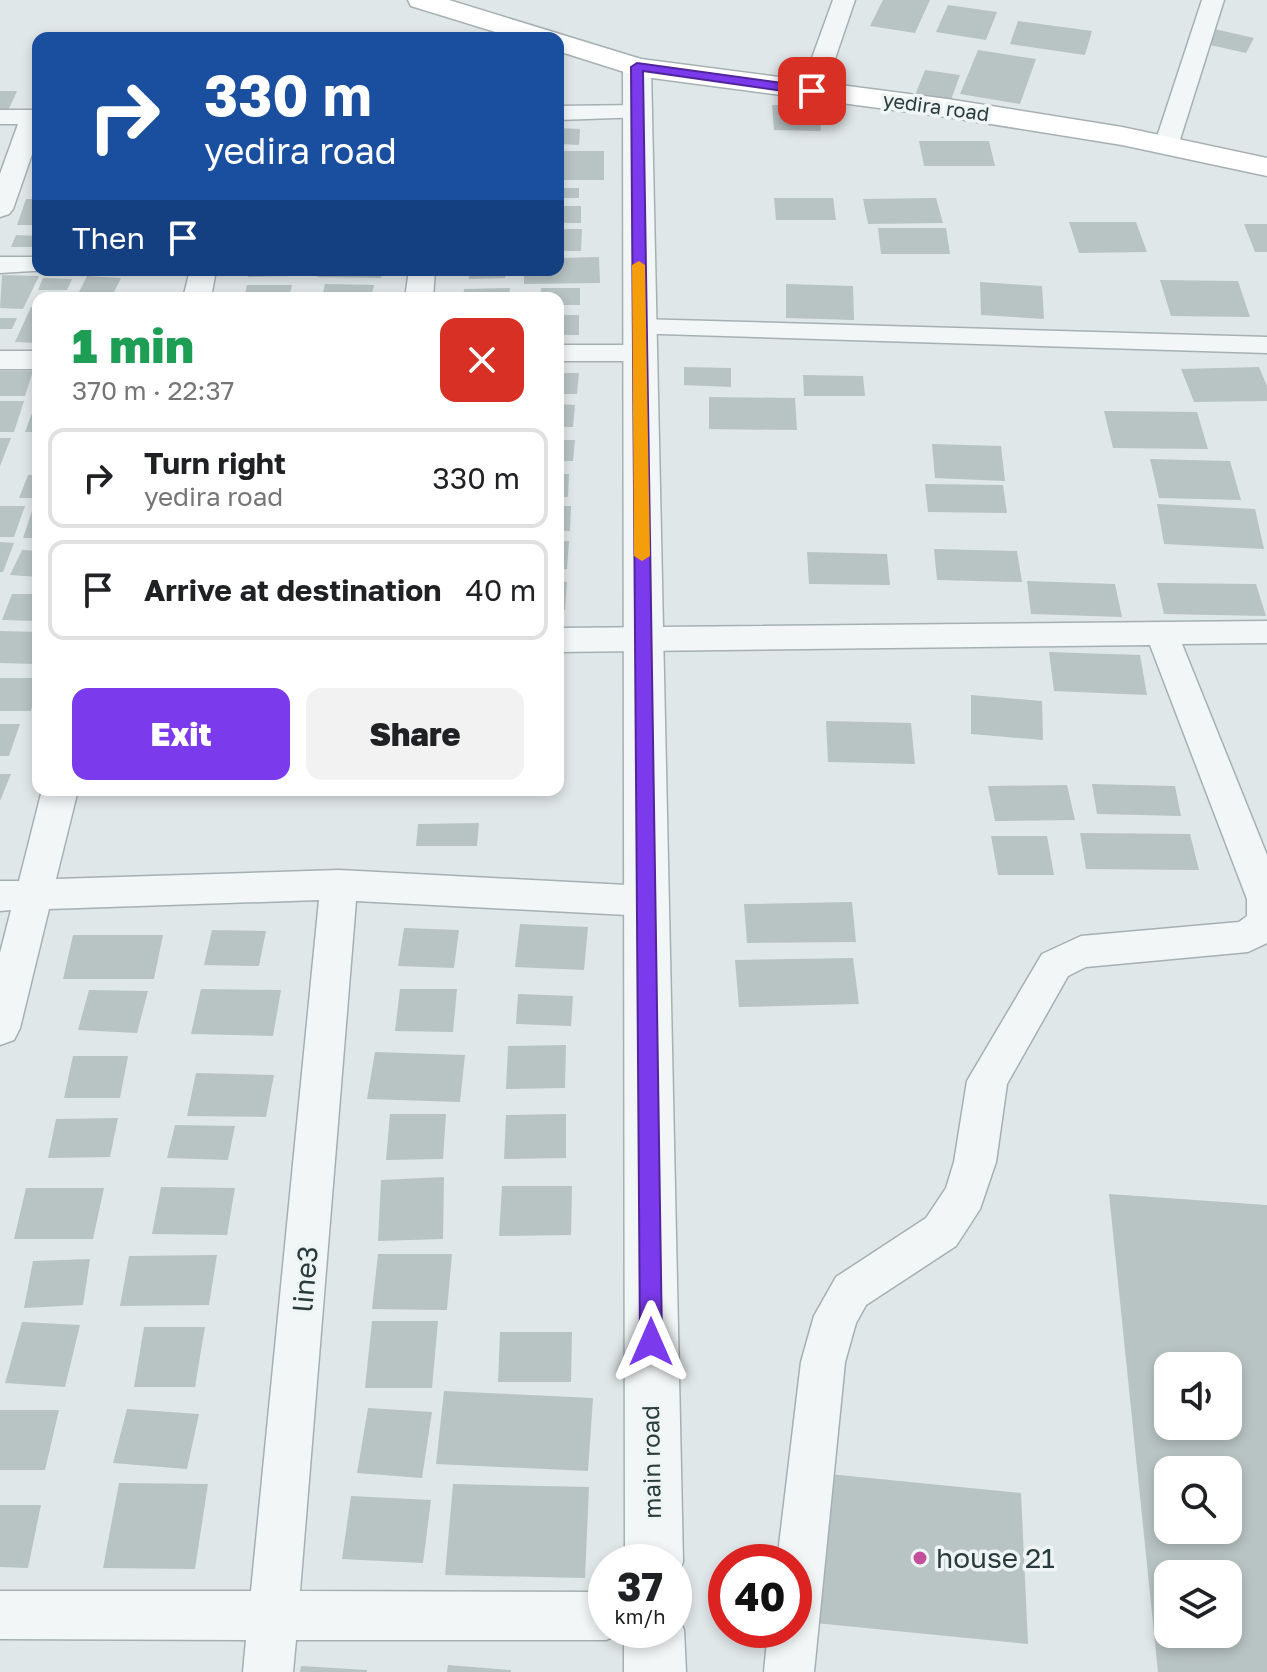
<!DOCTYPE html>
<meta charset="utf-8">
<style>
body{margin:0;font-family:"Golos Text",sans-serif;background:#f2f2f2;color:#202124;height:100vh;display:flex;flex-direction:column;font-size:30px;white-space:nowrap}
*{box-sizing:border-box;margin:0}
p{font-size:26px;color:#757577}
.icon{flex:none;width:44px;height:44px;fill:none;stroke:currentColor;stroke-width:2;stroke-linecap:round;stroke-linejoin:round}
.map{position:relative;flex:1;overflow:hidden}
.drawer{position:absolute;left:32px;top:292px;width:532px;height:504px;display:flex;flex-direction:column;background:#fff;border-radius:16px;box-shadow:0 4px 12px #0003}
.drawer>*{flex:none}
.guide{position:absolute;left:32px;top:32px;width:532px;height:244px;border-radius:16px;box-shadow:0 4px 12px #0003;background:#1a4fa0;color:#fff;overflow:hidden}
.tools{position:absolute;left:1154px;top:1352px;display:grid;gap:16px}
.tools a{display:grid;place-items:center;width:88px;height:88px;border-radius:16px;background:#fff;box-shadow:0 4px 12px #0003;font-size:40px}
.speed{position:absolute;left:588px;top:1544px;display:flex;gap:16px;font-size:40px;font-weight:700;text-align:center}
.speed>*{display:grid;place-content:center;width:104px;height:104px;border-radius:50%;background:#fff;box-shadow:0 4px 12px #0003;line-height:1}
.speed small{font-size:20px;font-weight:400}
.speed .limit{border:12px solid #d22;background:#fff;color:#111}
.pin{position:absolute;display:grid;place-items:center;width:68px;height:68px;color:#fff;margin:-34px;border-radius:16px;box-shadow:0 4px 12px #0006}
.me{position:absolute;width:88px;margin:-44px;rotate:0deg;stroke-linejoin:round;filter:drop-shadow(0 0 6px #0008)}
.turn{display:flex;align-items:center;gap:28px;height:168px;padding:0 40px;font-size:36px}
.turn .icon{width:104px;height:104px;stroke-width:2.5}
.turn b{display:block;font-size:56px;line-height:68px}
.then{display:flex;align-items:center;height:76px;padding:0 40px;background:#0003;gap:16px;font-size:30px}
.round{display:grid;place-items:center;flex:none;width:84px;height:84px;border-radius:16px;background:#f2f2f2}
.overview{display:flex;align-items:center;justify-content:space-between;height:136px;padding:0 40px}
h1{font-size:48px;font-weight:800;line-height:60px;color:#1e9e55}
.cta{display:flex;gap:16px;margin-top:auto;padding:16px 40px}
.cta a{flex:1;height:92px;border-radius:16px;background:#7c3aed;color:#fff;font-size:32px;font-weight:800;line-height:92px;text-align:center}
.cta a+a{background:#f2f2f2;color:#202124}
ul{padding:0;list-style:none}
li{display:flex;align-items:center;gap:24px;height:100px;margin:0 16px 12px;padding:0 24px;border:4px solid #e0e0e0;border-radius:16px}
li div{flex:1}
li b{display:block;font-size:30px}
li em{font-style:normal}
.map>svg:first-child{display:block}
.building{fill:#b8c3c4;fill-rule:evenodd}
.lines{fill:none;stroke-linecap:round;stroke-linejoin:round}
.minor-casing{stroke:#a6b0b2;stroke-width:3}
.tertiary-casing{stroke:#a6b0b2;stroke-width:3}
.secondary-casing{stroke:#a6b0b2;stroke-width:3}
.minor{fill:#f2f6f6;fill-rule:evenodd}
.tertiary{fill:#f2f6f6;fill-rule:evenodd}
.secondary{fill:#fff;fill-rule:evenodd}
.route{fill:#7c3aed;stroke:#51269a;stroke-width:2}
.slow{fill:#f59e0b}
.poi-dot{fill:#c34f9c;stroke:#eff5f5;stroke-width:3}
.labels{text-anchor:middle;stroke-width:7;stroke-linejoin:round;paint-order:stroke}
.far-street-label{font-size:20px;fill:#2a3b3e;stroke:#eff5f5}
.street-label{font-size:24px;fill:#2a3b3e;stroke:#eff5f5}
.near-street-label{font-size:28px;fill:#2a3b3e;stroke:#eff5f5}
.near-poi-label{font-size:28px;fill:#2a3b3e;stroke:#eff5f5;text-anchor:start}
</style>
<div class="map">
<svg width="1267" height="1672" viewBox="0 0 1267 1672">
<rect width="100%" height="100%" fill="#e0e7e8"/>
<!-- building -->
<path class="building" d="M 883,0 L 930,0 L 915,33 L 870,26 Z
M 948,5 L 997,12 L 986,40 L 936,32 Z
M 1018,21 L 1092,31 L 1085,55 L 1010,44 Z
M 1210,28 L 1254,38 L 1246,53 L 1201,43 Z
M 978,50 L 1036,59 L 1020,104 L 960,94 Z
M 925,70 L 960,75 L 951,100 L 915,95 Z
M 0,91 L 17,91 L 8,111 L 0,111 Z
M 772,105 L 818,105 L 821,131 L 774,130 Z
M 558,128 L 580,129 L 579,145 L 558,144 Z
M 919,141 L 989,141 L 995,166 L 924,166 Z
M 558,151 L 604,151 L 604,180 L 558,180 Z
M 558,188 L 579,188 L 579,198 L 558,198 Z
M 774,198 L 833,198 L 836,220 L 776,220 Z
M 936,198 L 943,223 L 868,224 L 863,199 Z
M 26,199 L 38,199 L 38,225 L 17,225 Z
M 558,206 L 581,206 L 581,223 L 558,223 Z
M 1069,222 L 1136,222 L 1147,252 L 1079,253 Z
M 1244,224 L 1267,224 L 1267,252 L 1255,252 Z
M 878,228 L 946,228 L 950,254 L 881,254 Z
M 558,229 L 582,229 L 581,251 L 558,251 Z
M 16,235 L 38,236 L 38,247 L 11,247 Z
M 599,257 L 600,283 L 524,284 L 524,270 L 558,270 L 558,258 Z
M 249,270 L 291,270 L 290,276 L 248,277 Z
M 319,270 L 382,270 L 381,278 L 317,277 Z
M 469,270 L 505,270 L 505,278 L 469,279 Z
M 2,275 L 39,276 L 23,309 L 0,308 Z
M 87,276 L 121,278 L 111,298 L 76,298 Z
M 43,278 L 72,279 L 67,290 L 38,290 Z
M 1160,280 L 1238,281 L 1250,317 L 1171,316 Z
M 980,282 L 1042,286 L 1044,319 L 981,315 Z
M 325,284 L 374,285 L 371,298 L 322,298 Z
M 786,284 L 853,286 L 854,320 L 786,318 Z
M 247,285 L 292,285 L 289,298 L 244,298 Z
M 510,288 L 509,298 L 463,298 L 464,289 Z
M 541,288 L 580,288 L 580,305 L 558,305 L 558,298 L 540,298 Z
M 31,307 L 38,307 L 38,343 L 15,342 Z
M 558,315 L 579,315 L 579,335 L 558,335 Z
M 0,318 L 17,318 L 12,329 L 0,329 Z
M 684,367 L 731,368 L 731,387 L 684,385 Z
M 1259,367 L 1267,386 L 1267,401 L 1194,402 L 1181,369 Z
M 0,371 L 33,371 L 25,396 L 0,396 Z
M 558,373 L 579,373 L 577,394 L 558,394 Z
M 803,375 L 863,376 L 865,396 L 804,396 Z
M 38,397 L 38,432 L 25,432 Z
M 709,397 L 795,398 L 797,430 L 709,429 Z
M 0,401 L 24,401 L 14,432 L 0,432 Z
M 558,404 L 575,405 L 573,427 L 558,427 Z
M 1104,411 L 1197,412 L 1208,449 L 1113,448 Z
M 0,438 L 11,438 L 0,466 Z
M 558,440 L 575,440 L 573,461 L 558,461 Z
M 932,444 L 1001,446 L 1005,481 L 935,478 Z
M 1150,459 L 1230,461 L 1241,500 L 1159,498 Z
M 558,474 L 569,474 L 568,497 L 558,497 Z
M 28,475 L 38,475 L 38,498 L 19,498 Z
M 925,484 L 1003,485 L 1007,513 L 928,512 Z
M 1157,504 L 1255,509 L 1264,549 L 1164,544 Z
M 0,506 L 25,506 L 14,537 L 0,537 Z
M 558,506 L 571,506 L 570,531 L 558,531 Z
M 33,508 L 38,508 L 38,538 L 23,538 Z
M 558,541 L 569,541 L 567,569 L 558,569 Z
M 0,542 L 14,543 L 3,572 L 0,572 Z
M 934,549 L 1017,551 L 1022,582 L 937,580 Z
M 22,550 L 38,551 L 38,577 L 10,575 Z
M 807,552 L 887,554 L 890,585 L 809,584 Z
M 558,581 L 567,582 L 565,610 L 558,610 Z
M 1027,581 L 1115,584 L 1122,617 L 1031,614 Z
M 1157,583 L 1256,584 L 1266,616 L 1164,614 Z
M 12,594 L 38,594 L 38,621 L 2,620 Z
M 0,631 L 38,632 L 35,664 L 0,663 Z
M 1049,652 L 1140,655 L 1147,695 L 1054,691 Z
M 0,678 L 38,678 L 31,711 L 0,711 Z
M 971,695 L 1042,701 L 1043,740 L 971,734 Z
M 826,721 L 911,723 L 915,764 L 828,762 Z
M 0,724 L 20,724 L 9,756 L 0,756 Z
M 0,774 L 11,774 L 0,801 Z
M 1092,784 L 1175,786 L 1181,816 L 1097,814 Z
M 1067,785 L 1075,820 L 995,821 L 988,786 Z
M 479,823 L 477,846 L 416,846 L 418,824 Z
M 1080,833 L 1190,834 L 1199,870 L 1086,869 Z
M 991,836 L 1047,836 L 1054,875 L 998,875 Z
M 852,902 L 856,942 L 747,943 L 744,904 Z
M 520,924 L 588,927 L 584,970 L 515,967 Z
M 404,928 L 459,930 L 454,968 L 398,966 Z
M 212,930 L 266,931 L 259,966 L 204,965 Z
M 73,935 L 163,935 L 154,979 L 63,979 Z
M 853,958 L 859,1004 L 739,1007 L 735,960 Z
M 201,989 L 281,990 L 273,1036 L 191,1034 Z
M 400,989 L 457,989 L 453,1032 L 395,1031 Z
M 89,990 L 148,991 L 137,1033 L 78,1030 Z
M 518,994 L 573,996 L 571,1026 L 516,1024 Z
M 566,1045 L 565,1088 L 506,1089 L 508,1046 Z
M 375,1052 L 465,1055 L 460,1102 L 367,1099 Z
M 73,1056 L 128,1056 L 120,1098 L 64,1098 Z
M 196,1073 L 274,1075 L 266,1117 L 187,1116 Z
M 390,1114 L 446,1114 L 443,1159 L 386,1160 Z
M 566,1114 L 566,1158 L 504,1159 L 506,1115 Z
M 118,1118 L 110,1157 L 48,1158 L 56,1119 Z
M 175,1125 L 235,1126 L 228,1160 L 167,1158 Z
M 444,1177 L 443,1239 L 378,1241 L 381,1180 Z
M 502,1186 L 572,1186 L 571,1235 L 499,1236 Z
M 161,1187 L 235,1188 L 227,1235 L 152,1234 Z
M 26,1188 L 104,1188 L 93,1239 L 14,1239 Z
M 1109,1194 L 1267,1205 L 1267,1672 L 1158,1672 ZM 1168,1366 L 1228,1366 L 1228,1426 L 1168,1426 ZM 1168,1470 L 1228,1470 L 1228,1530 L 1168,1530 ZM 1168,1574 L 1228,1574 L 1228,1634 L 1168,1634 Z
M 378,1254 L 452,1254 L 447,1310 L 372,1309 Z
M 217,1255 L 209,1305 L 120,1306 L 129,1256 Z
M 90,1259 L 83,1305 L 24,1308 L 33,1261 Z
M 372,1321 L 438,1321 L 432,1388 L 365,1388 Z
M 22,1322 L 80,1325 L 65,1387 L 5,1383 Z
M 144,1327 L 205,1327 L 195,1387 L 134,1387 Z
M 500,1332 L 572,1332 L 571,1382 L 498,1382 Z
M 444,1391 L 593,1398 L 588,1471 L 436,1464 Z
M 368,1408 L 432,1412 L 422,1478 L 357,1473 Z
M 127,1409 L 199,1414 L 187,1469 L 113,1463 Z
M 0,1410 L 59,1410 L 45,1470 L 0,1470 Z
M 819,1473 L 1021,1493 L 1028,1644 L 815,1623 Z
M 119,1483 L 208,1484 L 195,1569 L 103,1568 Z
M 453,1484 L 589,1487 L 585,1578 L 445,1575 Z
M 351,1496 L 431,1500 L 423,1563 L 342,1559 Z
M 0,1505 L 41,1505 L 28,1568 L 0,1567 Z
M 448,1665 L 511,1670 L 511,1672 L 447,1672 Z
M 301,1666 L 367,1670 L 367,1672 L 300,1672 Z"/>
<g class="lines">
<defs>
<path id="minor" d="M 833,0 L 855,0 L 824,91 L 820,96 L 804,96 L 800,91 Z
M 1202,0 L 1224,0 L 1178,146 L 1175,151 L 1157,151 L 1154,146 Z
M 637,105 L 645,107 L 649,112 L 645,117 L 558,120 L 558,106 Z
M 0,110 L 38,110 L 38,137 L 13,209 L 9,214 L 0,217 L 0,174 L 18,124 L 0,124 Z
M 0,257 L 38,257 L 38,270 L 48,270 L 0,273 Z
M 190,270 L 216,270 L 211,298 L 183,298 Z
M 409,270 L 435,270 L 433,298 L 405,298 Z
M 639,319 L 1267,337 L 1267,353 L 629,333 L 625,327 L 629,321 Z
M 558,345 L 640,345 L 650,347 L 654,353 L 650,359 L 640,361 L 558,361 Z
M 0,351 L 38,351 L 38,369 L 0,369 Z
M 1267,621 L 1267,643 L 1182,644 L 1267,855 L 1267,943 L 1248,952 L 1086,967 L 1068,976 L 1007,1084 L 996,1162 L 980,1209 L 956,1246 L 866,1305 L 856,1323 L 845,1362 L 814,1672 L 764,1672 L 768,1630 L 794,1630 L 794,1562 L 777,1562 L 801,1362 L 814,1316 L 836,1277 L 926,1218 L 946,1188 L 954,1162 L 967,1081 L 1042,954 L 1081,936 L 1239,922 L 1247,916 L 1247,899 L 1150,645 L 558,652 L 558,628 Z
M 42,790 L 78,790 L 56,879 L 339,870 L 646,886 L 659,891 L 665,901 L 659,911 L 646,916 L 356,901 L 300,1591 L 606,1592 L 606,1630 L 625,1630 L 623,1633 L 606,1640 L 296,1640 L 293,1672 L 243,1672 L 246,1640 L 0,1639 L 0,1591 L 251,1591 L 319,900 L 49,909 L 20,1028 L 14,1040 L 0,1045 L 0,953 L 11,910 L 0,911 L 0,881 L 19,881 Z"/>
<path id="tertiary" d="M 637,58 L 647,61 L 651,67 L 683,1562 L 674,1583 L 674,1562 L 625,1562 L 623,67 L 627,61 Z
M 674,1608 L 684,1630 L 686,1672 L 624,1672 L 624,1630 L 674,1630 Z"/>
<path id="secondary" d="M 408,0 L 449,0 L 641,59 L 947,99 L 1122,127 L 1267,158 L 1267,176 L 1122,145 L 947,117 L 637,76 L 558,51 L 558,38 L 515,38 L 411,6 Z"/>
</defs>
<!-- minor casing -->
<use href="#minor" class="minor-casing"/>
<!-- tertiary casing -->
<use href="#tertiary" class="tertiary-casing"/>
<!-- secondary casing -->
<use href="#secondary" class="secondary-casing"/>
<!-- minor -->
<use href="#minor" class="minor"/>
<!-- tertiary -->
<use href="#tertiary" class="tertiary"/>
<!-- secondary -->
<use href="#secondary" class="secondary"/>
</g>
<!-- route -->
<path class="route" d="M 637,63 L 812,87 L 818,91 L 812,95 L 643,71 L 662,1342 L 659,1349 L 651,1353 L 643,1349 L 640,1342 L 631,67 Z"/>
<!-- slow -->
<path class="slow" d="M 639,261 L 645,265 L 650,556 L 642,561 L 634,556 L 632,265 Z"/>
<!-- markers -->
<circle class="poi-dot" cx="920" cy="1558" r="8"/>
<g class="labels">
<!-- far-street labels -->
<g class="far-street-label">
<text transform="translate(936 107) rotate(8)" y="7">yedira road</text>
</g>
<!-- street labels -->
<g class="street-label">
<text transform="translate(652 1462) rotate(-91)" y="8">main road</text>
</g>
<!-- near-street labels -->
<g class="near-street-label">
<text transform="translate(305 1279) rotate(-85)" y="10">line3</text>
</g>
<!-- near-poi labels -->
<g class="near-poi-label">
<text x="936" y="1568">house 21</text>
</g>
</g>
</svg>
<div class="tools">
<a><svg class="icon" aria-label="sound" viewBox="0 0 24 24"><path d="M4 9h4l5-4v14l-5-4H4zM17 9q2 3 0 6"/></svg></a>
<a><svg class="icon" aria-label="search" viewBox="0 0 24 24"><circle cx="10" cy="10" r="6"/><path d="M15 15l6 6"/></svg></a>
<a><svg class="icon" aria-label="layers" viewBox="0 0 24 24"><path d="M12 4l9 5-9 5-9-5zM3 14l9 5 9-5"/></svg></a>
</div>
<div class="speed"><div>37<small>km/h</small></div><div class="limit">40</div></div>
<div class="pin" style="left:812px;top:91px;background:#d93025"><svg class="icon" aria-label="arrive" viewBox="0 0 24 24"><path d="M6 21V4h12l-3 4 3 4H6"/></svg></div>
<svg class="me" style="left:651px;top:1342px" viewBox="-20 -20 40 40"><path d="M0-17L14 15 0 8-14 15z" fill="#7c3aed" stroke="#fff" stroke-width="4"/></svg>
<div class="guide">
<div class="turn"><svg class="icon" aria-label="right" viewBox="0 0 24 24"><path d="M7 20v-9h11M14 6l5 5-5 5"/></svg><div><b>330 m</b>yedira road</div></div>
<div class="then">Then<svg class="icon" aria-label="arrive" viewBox="0 0 24 24"><path d="M6 21V4h12l-3 4 3 4H6"/></svg></div>
</div>
<section class="drawer">
<div class="overview"><div><h1>1 min</h1><p>370 m · 22:37</p></div><a class="round" style="background:#d93025;color:#fff"><svg class="icon" aria-label="close" viewBox="0 0 24 24"><path d="M6 6l12 12M18 6L6 18"/></svg></a></div>
<ul>
<li><svg class="icon" aria-label="right" viewBox="0 0 24 24"><path d="M7 20v-9h11M14 6l5 5-5 5"/></svg><div><b>Turn right</b><p>yedira road</p></div><em>330 m</em></li>
<li><svg class="icon" aria-label="arrive" viewBox="0 0 24 24"><path d="M6 21V4h12l-3 4 3 4H6"/></svg><div><b>Arrive at destination</b></div><em>40 m</em></li>
</ul>
<div class="cta"><a>Exit</a><a>Share</a></div>
</section>
</div>
